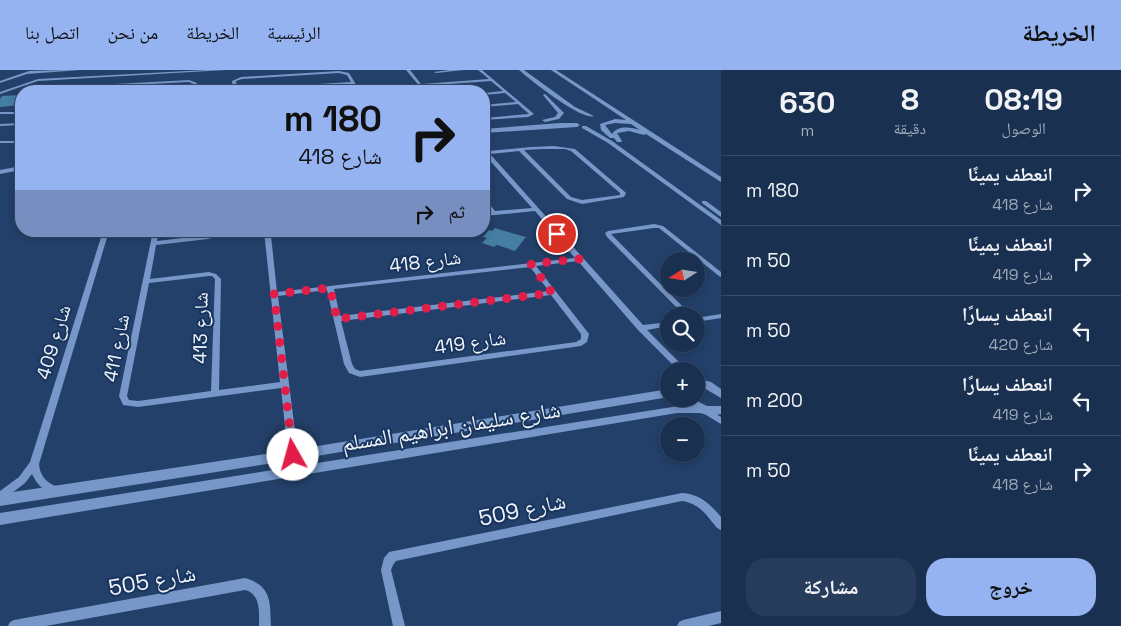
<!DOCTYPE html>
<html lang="ar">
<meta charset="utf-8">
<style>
body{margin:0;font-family:"Space Grotesk","Noto Naskh Arabic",sans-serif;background:#273c5a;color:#f1f3f6;direction:rtl;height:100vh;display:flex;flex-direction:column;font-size:19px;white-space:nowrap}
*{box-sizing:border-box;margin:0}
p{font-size:16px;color:#9fa9b7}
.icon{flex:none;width:28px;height:28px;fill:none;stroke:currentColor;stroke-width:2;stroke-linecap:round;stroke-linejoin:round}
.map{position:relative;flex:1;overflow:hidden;direction:ltr}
.sheet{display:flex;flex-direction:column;background:#1a3050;width:400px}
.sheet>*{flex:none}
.banner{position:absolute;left:15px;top:15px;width:475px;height:152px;border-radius:20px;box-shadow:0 2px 8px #0003,0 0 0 1px #384b67;direction:rtl;background:#95b2f1;color:#111;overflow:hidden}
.needle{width:32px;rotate:258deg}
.fabs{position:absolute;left:660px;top:182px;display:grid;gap:10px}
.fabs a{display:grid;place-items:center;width:45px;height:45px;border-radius:50%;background:#1a3050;box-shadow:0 2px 8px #0003,0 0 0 1px #384b67;font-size:25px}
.pin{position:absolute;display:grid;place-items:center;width:42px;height:42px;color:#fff;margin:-21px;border:2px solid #fff;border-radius:50%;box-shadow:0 1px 5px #0007}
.me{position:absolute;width:55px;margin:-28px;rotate:353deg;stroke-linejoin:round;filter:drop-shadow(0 0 4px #0008)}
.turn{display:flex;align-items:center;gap:18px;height:105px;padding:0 25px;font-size:22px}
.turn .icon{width:65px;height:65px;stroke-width:2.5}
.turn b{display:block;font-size:35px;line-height:42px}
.then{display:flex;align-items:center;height:48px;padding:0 25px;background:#0003;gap:10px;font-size:19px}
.eta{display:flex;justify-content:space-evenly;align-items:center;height:85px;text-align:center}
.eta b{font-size:30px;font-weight:700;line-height:35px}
.button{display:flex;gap:10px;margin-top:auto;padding:10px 25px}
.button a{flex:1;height:58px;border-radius:20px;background:#95b2f1;color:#111;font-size:20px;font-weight:700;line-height:58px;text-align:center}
.button a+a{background:#273c5a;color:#f1f3f6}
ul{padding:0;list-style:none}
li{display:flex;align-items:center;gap:15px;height:70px;padding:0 25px;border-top:1px solid #384b67}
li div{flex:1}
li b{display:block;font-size:19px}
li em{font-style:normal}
header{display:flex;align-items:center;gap:30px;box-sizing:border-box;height:70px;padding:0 25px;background:#95b2f1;color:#111}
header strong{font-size:24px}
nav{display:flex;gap:28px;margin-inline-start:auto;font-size:18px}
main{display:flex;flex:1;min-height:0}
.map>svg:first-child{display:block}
.building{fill:#457ea2}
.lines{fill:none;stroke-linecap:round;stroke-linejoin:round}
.minor{fill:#7697c8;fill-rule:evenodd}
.tertiary{fill:#7697c8;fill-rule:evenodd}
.route{stroke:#e11d48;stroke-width:9;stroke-dasharray:0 16.2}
.labels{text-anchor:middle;stroke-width:4;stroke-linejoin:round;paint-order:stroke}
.street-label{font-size:19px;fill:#f1f5fa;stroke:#18355f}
.near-street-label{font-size:22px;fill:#f1f5fa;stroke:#18355f}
</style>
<header>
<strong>الخريطة</strong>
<nav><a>الرئيسية</a><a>الخريطة</a><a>من نحن</a><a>اتصل بنا</a></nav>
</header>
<main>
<section class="sheet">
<div class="eta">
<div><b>08:19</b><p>الوصول</p></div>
<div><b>8</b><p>دقيقة</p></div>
<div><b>630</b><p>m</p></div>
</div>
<ul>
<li><svg class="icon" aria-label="right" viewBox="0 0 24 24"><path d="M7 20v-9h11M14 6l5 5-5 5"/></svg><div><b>انعطف يمينًا</b><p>شارع 418</p></div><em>180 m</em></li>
<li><svg class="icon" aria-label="right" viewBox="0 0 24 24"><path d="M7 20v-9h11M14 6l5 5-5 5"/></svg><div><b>انعطف يمينًا</b><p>شارع 419</p></div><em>50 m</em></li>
<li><svg class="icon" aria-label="left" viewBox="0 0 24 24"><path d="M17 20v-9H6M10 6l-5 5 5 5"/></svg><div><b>انعطف يسارًا</b><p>شارع 420</p></div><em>50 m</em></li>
<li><svg class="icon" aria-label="left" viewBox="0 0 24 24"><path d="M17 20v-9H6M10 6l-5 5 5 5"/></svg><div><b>انعطف يسارًا</b><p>شارع 419</p></div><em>200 m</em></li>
<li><svg class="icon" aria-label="right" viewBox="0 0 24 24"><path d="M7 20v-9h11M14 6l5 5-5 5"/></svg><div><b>انعطف يمينًا</b><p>شارع 418</p></div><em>50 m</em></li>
</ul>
<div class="button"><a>خروج</a><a>مشاركة</a></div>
</section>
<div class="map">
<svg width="721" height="556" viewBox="0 0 721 556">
<rect width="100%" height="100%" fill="#23406a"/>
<!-- building -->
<path class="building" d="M 21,25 L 21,35 L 0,37 L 0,29 L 2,26 Z
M 495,158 L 501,160 L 526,167 L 515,181 L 497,175 L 494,177 L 482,173 L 487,168 L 483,167 L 489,160 L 492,161 Z"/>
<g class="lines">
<!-- minor -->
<path class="minor" d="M 61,0 L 80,0 L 27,4 L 0,13 L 0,11 L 29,1 Z
M 206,0 L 226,0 L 38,11 L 0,24 L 0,22 L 38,9 Z
M 406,0 L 410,0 L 421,14 L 489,9 L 478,0 L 482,0 L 534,44 L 528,47 L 484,50 L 484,48 L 529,44 L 518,34 L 484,37 L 484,35 L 516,32 L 505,23 L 484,25 L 484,23 L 503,21 L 491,11 L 423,16 L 426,19 L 424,20 L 388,21 L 390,20 L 421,18 Z
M 449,0 L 464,0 L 436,3 L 434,2 Z
M 339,1 L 349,3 L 360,21 L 356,21 L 352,14 L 233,21 L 232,11 L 241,7 ZM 339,3 L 347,5 L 351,12 L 237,19 L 236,11 L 242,9 Z
M 189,10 L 197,13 L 196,21 L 192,21 L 193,14 L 189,12 L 78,18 L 73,21 L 69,21 L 77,16 Z
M 0,42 L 21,42 L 21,44 L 0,44 Z
M 21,53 L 21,55 L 0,56 L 0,54 Z
M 0,71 L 21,71 L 21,73 L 0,73 Z
M 554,76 L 575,79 L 625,122 L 626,123 L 624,127 L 582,134 L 567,129 L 519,81 L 490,84 L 643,255 L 669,252 L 669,256 L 647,260 L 688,301 L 679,301 L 638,260 L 578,191 L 536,196 L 589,264 L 587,272 L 581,276 L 360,307 L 349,303 L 344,294 L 327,220 L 278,226 L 298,385 L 296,388 L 293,389 L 290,388 L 288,385 L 281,318 L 138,337 L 123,335 L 119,326 L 153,161 L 159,161 L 157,171 L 208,165 L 214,164 L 215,161 L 221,161 L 218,166 L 208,169 L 156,175 L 150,209 L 209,202 L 216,204 L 221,209 L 219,320 L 280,312 L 264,161 L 270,161 L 270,163 L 286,161 L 307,161 L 304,163 L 271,166 L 277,222 L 575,188 L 535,141 L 484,146 L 484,142 L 489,142 L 484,134 L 484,129 L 486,130 L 495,141 L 532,138 L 484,84 L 484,79 L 488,81 L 531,77 ZM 543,79 L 565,79 L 571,81 L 620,123 L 620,125 L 582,130 L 571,127 L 524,80 ZM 530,197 L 549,221 L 340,246 L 334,219 ZM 209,206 L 212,206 L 215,209 L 211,321 L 138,331 L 129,330 L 127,326 L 149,213 ZM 551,225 L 581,264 L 581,269 L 576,272 L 360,301 L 355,299 L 352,294 L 341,251 Z
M 654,154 L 663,156 L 721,202 L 721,207 L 719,206 L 659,158 L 654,158 L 611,164 L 692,246 L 685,246 L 607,167 L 605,163 L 608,161 Z
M 103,161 L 109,161 L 39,394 C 40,406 46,412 57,417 L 59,420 L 57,423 L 54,424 C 43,420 37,415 32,404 L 25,413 L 3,430 L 0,431 L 0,421 L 19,407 L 30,392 Z
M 721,244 L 721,248 L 696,252 L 696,248 Z
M 704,337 L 721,347 L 721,354 L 701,342 L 700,340 L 701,338 Z
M 682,423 C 700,424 710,434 721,447 L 721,460 C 716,458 715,455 712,452 C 704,441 696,433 682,431 L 396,491 L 393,495 L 391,500 L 405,556 L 393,556 L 381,500 L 384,488 L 389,482 Z
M 245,508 C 272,516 270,532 271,556 L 259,556 C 259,542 261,524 245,520 L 46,556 L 8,556 L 10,552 L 14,550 Z
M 721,541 L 721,553 L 708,556 L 677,556 L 679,552 L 683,550 Z"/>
<!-- tertiary -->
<path class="tertiary" d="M 519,0 L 524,0 L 575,37 L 594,46 C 582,51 530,10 519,0 Z
M 551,0 L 556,0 L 721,107 L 721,112 L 646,64 L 644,65 L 629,61 L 617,63 L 622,71 L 621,72 L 617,72 L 614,68 L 610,68 L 601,60 L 600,54 L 615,49 L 626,50 ZM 615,53 L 631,54 L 640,60 C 630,57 618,55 612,64 L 605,55 Z
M 545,24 L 564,43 L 559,49 L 545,52 L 542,50 L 555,47 L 558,43 L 543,25 Z
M 560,53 L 577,53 L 580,55 L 577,57 L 484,63 L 484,59 Z
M 582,56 L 586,56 L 612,71 L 721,150 L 721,155 L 608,73 L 582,58 Z
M 21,96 L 21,100 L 0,104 L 0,100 Z
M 702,131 L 706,131 L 721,142 L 721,147 L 702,133 Z
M 696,308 L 711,312 L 721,319 L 721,328 L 704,318 L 696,316 Z
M 669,319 L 669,327 L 293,390 L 0,436 L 0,424 L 293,380 Z
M 681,329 L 693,329 L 707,336 L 721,336 L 721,344 L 711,346 L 700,343 L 677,343 L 0,455 L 0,443 L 685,335 Z"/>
</g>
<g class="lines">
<!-- route -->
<path class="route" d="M 293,385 L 274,224 L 330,218 L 337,249 L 552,223 L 531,194 L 579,189 L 557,164"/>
</g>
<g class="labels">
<!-- street labels -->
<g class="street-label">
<text transform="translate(425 191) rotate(-7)" y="7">شارع 418</text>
<text transform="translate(200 258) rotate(-89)" y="7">شارع 413</text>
<text transform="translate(53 272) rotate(-73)" y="7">شارع 409</text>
<text transform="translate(470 272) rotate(-8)" y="7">شارع 419</text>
<text transform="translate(116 278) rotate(-79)" y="7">شارع 411</text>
</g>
<!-- near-street labels -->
<g class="near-street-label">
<text transform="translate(451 356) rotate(-9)" y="8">شارع سليمان ابراهيم المسلم</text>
<text transform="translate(522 439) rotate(-12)" y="8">شارع 509</text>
<text transform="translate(152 510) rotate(-10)" y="8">شارع 505</text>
</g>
</g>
</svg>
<div class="fabs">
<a><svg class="needle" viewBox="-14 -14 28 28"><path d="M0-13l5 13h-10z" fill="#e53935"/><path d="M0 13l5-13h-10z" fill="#9fa9b7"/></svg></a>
<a><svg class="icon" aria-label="search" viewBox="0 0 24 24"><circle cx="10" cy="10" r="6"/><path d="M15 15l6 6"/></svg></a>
<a>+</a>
<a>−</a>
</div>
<div class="pin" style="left:557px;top:164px;background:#d93025"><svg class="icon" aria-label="arrive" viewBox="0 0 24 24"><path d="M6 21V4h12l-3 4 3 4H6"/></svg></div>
<svg class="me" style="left:293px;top:385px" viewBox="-20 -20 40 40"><circle r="19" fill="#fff"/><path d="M0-13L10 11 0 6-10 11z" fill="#e11d48"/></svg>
<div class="banner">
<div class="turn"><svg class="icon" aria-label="right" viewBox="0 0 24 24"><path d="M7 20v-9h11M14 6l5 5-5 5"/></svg><div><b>180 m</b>شارع 418</div></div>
<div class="then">ثم<svg class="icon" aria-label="right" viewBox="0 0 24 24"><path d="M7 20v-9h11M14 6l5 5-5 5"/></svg></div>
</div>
</div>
</main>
